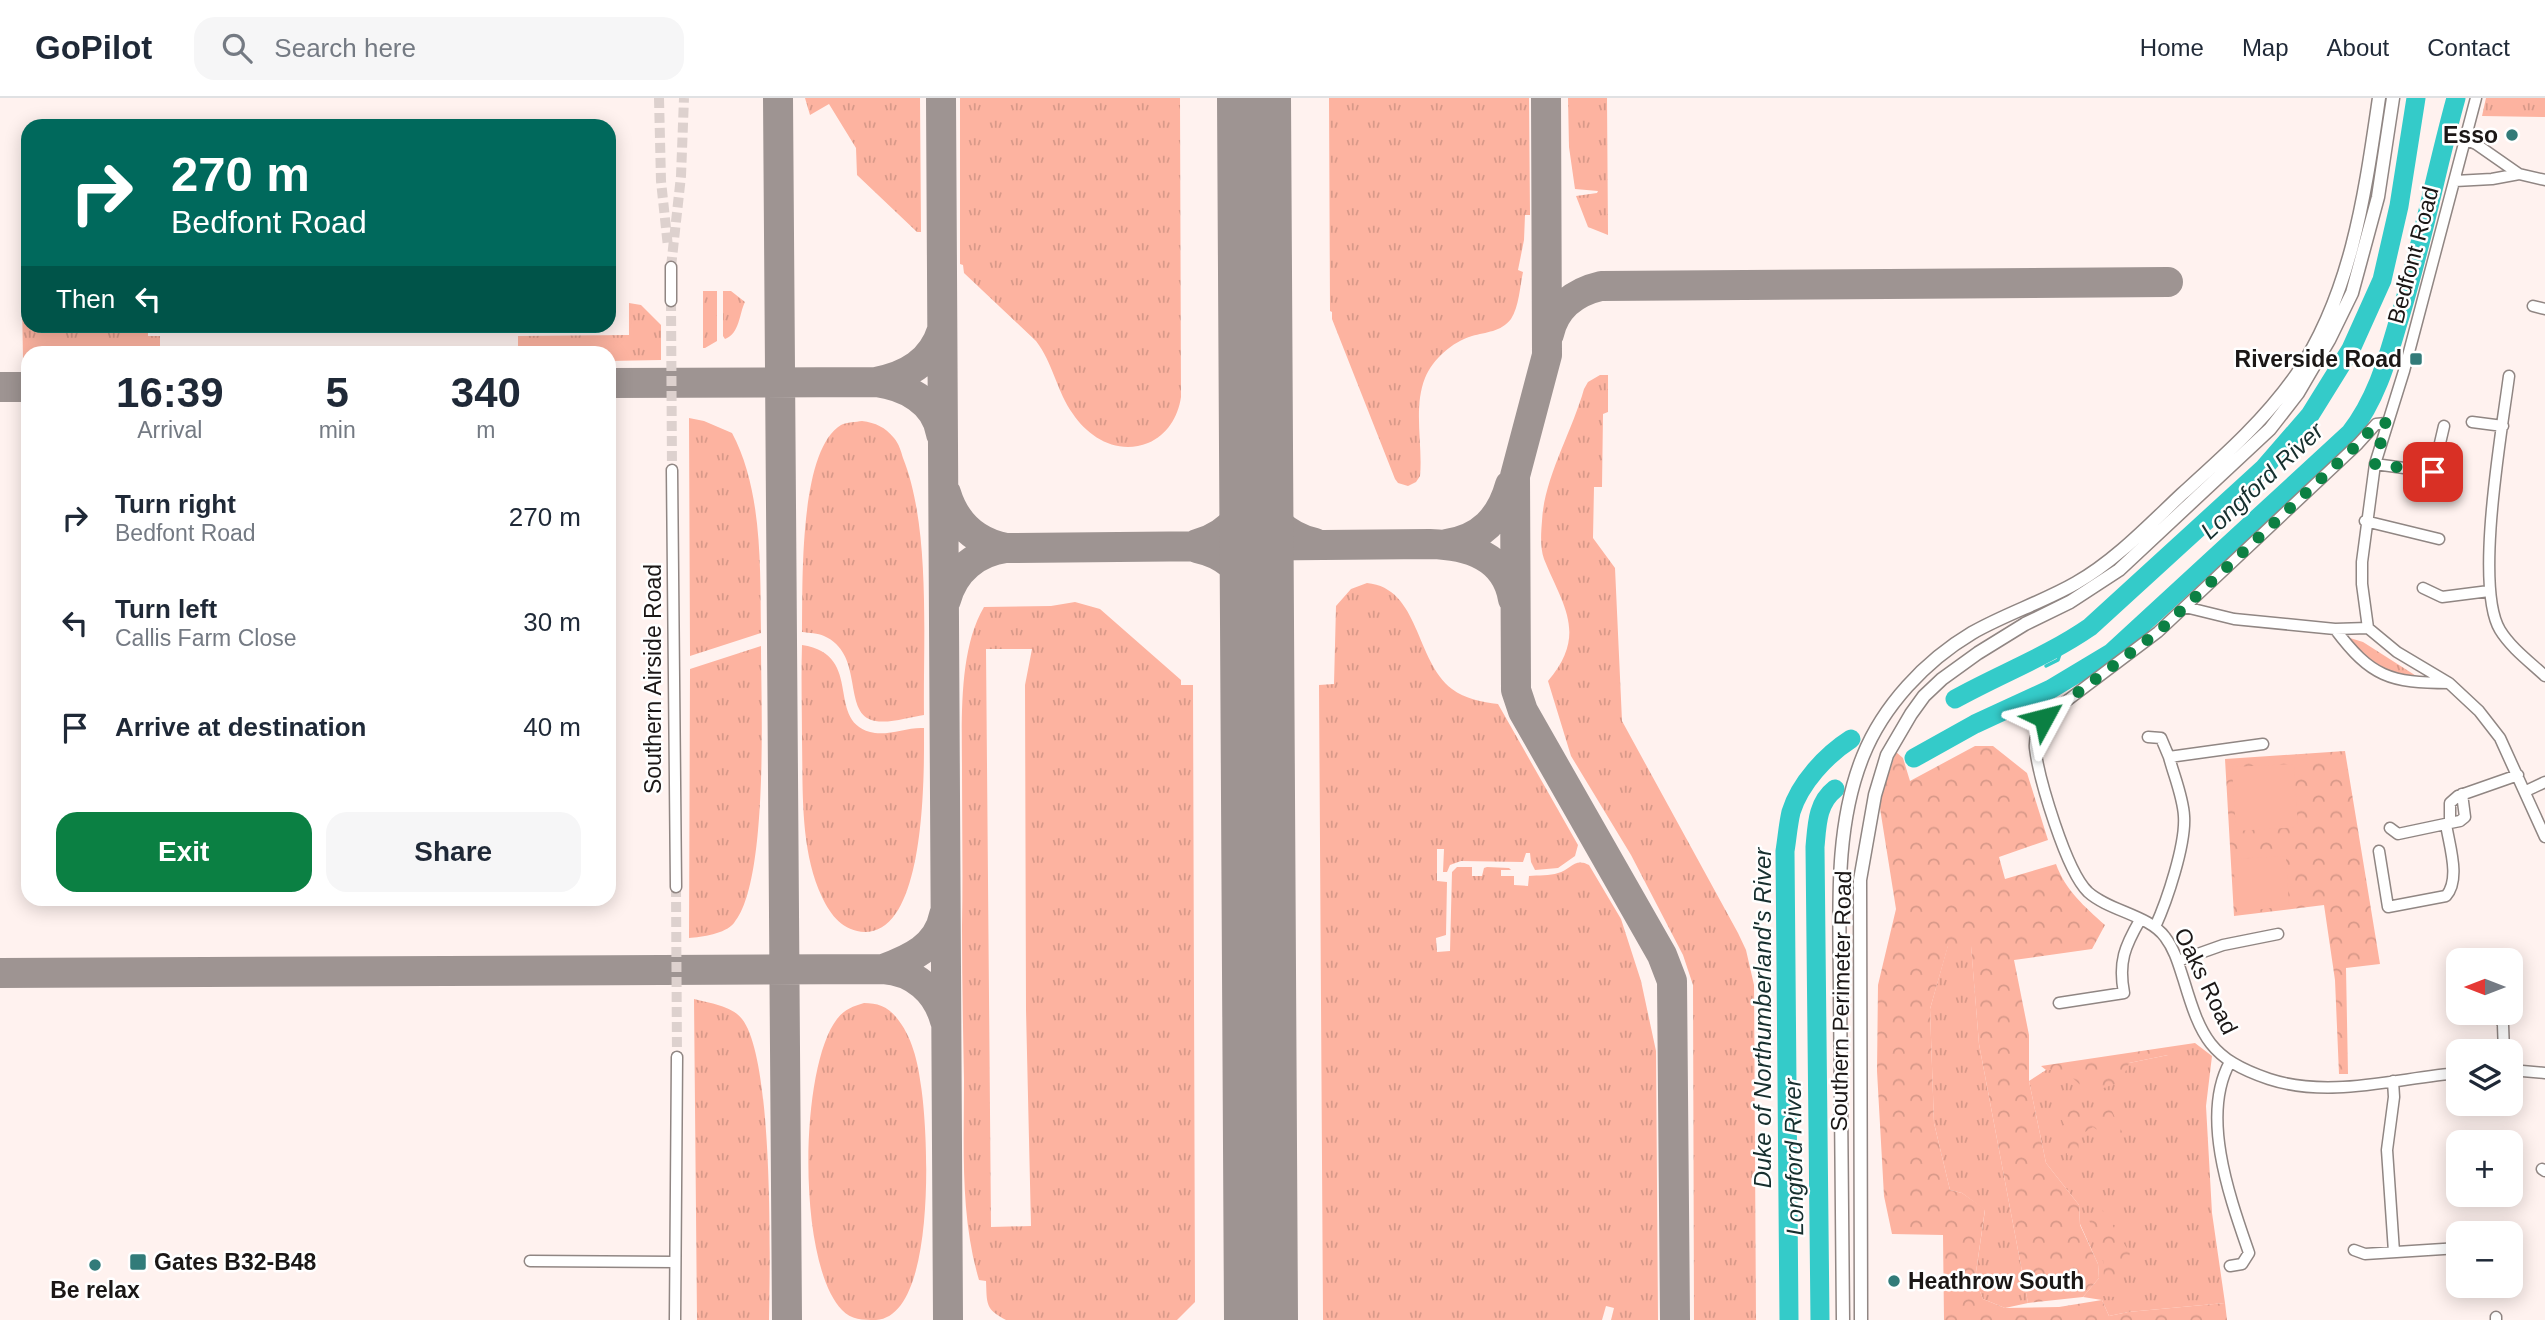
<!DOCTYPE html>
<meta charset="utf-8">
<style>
body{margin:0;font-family:Helvetica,sans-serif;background:#f6f6f7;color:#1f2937;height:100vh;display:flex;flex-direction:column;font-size:26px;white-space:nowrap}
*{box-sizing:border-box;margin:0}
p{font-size:23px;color:#747a83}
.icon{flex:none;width:38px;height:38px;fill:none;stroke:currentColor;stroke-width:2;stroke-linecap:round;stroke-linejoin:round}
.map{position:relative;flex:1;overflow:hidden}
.drawer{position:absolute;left:21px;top:248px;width:595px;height:560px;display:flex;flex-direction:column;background:#fff;border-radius:21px;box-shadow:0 4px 18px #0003}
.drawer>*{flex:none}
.banner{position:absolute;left:21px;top:21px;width:595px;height:214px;border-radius:21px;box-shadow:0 4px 18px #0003;background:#00695c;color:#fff;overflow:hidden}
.needle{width:46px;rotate:270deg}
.buttons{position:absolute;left:2446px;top:850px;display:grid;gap:14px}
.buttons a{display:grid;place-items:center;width:77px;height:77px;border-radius:14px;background:#fff;box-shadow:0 4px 18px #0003;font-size:35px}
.pin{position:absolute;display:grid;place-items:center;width:60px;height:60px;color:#fff;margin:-30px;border-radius:14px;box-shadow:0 4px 10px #0006}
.me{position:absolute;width:77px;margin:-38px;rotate:52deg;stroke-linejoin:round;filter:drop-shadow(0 0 5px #0008)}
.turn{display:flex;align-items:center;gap:24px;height:147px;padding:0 35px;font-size:32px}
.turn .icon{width:91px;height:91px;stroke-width:2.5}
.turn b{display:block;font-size:49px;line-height:60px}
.then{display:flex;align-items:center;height:66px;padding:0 35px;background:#0003;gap:14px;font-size:26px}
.eta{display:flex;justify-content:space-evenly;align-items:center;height:119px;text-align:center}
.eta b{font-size:42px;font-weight:700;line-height:49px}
.cta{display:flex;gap:14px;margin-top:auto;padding:14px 35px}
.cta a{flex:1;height:80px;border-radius:21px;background:#0b8043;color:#fff;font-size:28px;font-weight:700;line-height:80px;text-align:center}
.cta a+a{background:#f6f6f7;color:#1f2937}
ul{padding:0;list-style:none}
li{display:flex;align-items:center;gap:21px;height:105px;padding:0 35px}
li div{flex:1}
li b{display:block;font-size:26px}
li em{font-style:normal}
header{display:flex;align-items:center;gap:42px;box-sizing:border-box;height:98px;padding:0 35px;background:#fff;border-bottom:2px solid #e0e1e3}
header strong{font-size:33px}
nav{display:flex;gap:38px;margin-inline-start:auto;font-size:24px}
.search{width:490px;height:63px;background:#f6f6f7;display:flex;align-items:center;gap:18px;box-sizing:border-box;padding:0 24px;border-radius:21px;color:#747a83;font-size:26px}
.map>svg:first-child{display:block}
.grass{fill:url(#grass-tufts);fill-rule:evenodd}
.forest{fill:url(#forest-crowns)}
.garden{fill:#fdb3a0}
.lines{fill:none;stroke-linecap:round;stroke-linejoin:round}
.stream{stroke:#34cbc9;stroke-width:3.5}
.river{stroke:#34cbc9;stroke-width:19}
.taxiway{stroke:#9e9492;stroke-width:30}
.runway{stroke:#9e9492;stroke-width:74}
.minor-tunnel{stroke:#ddd1ce;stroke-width:10;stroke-dasharray:10 5;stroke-linecap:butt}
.minor-casing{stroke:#908683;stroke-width:13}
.tertiary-casing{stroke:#908683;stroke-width:15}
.minor{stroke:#fff;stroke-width:10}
.tertiary{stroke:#fff;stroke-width:12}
.route{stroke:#0b8043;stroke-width:12;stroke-dasharray:0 21.6}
.poi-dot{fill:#327b79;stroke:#fff;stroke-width:2.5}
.labels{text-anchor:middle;stroke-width:5;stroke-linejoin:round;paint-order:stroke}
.poi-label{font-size:23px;font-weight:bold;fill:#1b1716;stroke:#fff;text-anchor:end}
.street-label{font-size:23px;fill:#1b1716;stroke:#fff}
.water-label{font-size:24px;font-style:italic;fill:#172f2e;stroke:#fff}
</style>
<header>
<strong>GoPilot</strong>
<div class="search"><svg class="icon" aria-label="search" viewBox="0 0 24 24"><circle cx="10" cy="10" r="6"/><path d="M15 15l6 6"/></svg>Search here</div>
<nav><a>Home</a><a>Map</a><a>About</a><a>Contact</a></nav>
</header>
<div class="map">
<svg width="2545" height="1222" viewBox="0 0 2545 1222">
<defs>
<pattern id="grass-tufts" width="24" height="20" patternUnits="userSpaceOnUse" patternTransform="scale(1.75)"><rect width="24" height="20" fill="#fdb3a0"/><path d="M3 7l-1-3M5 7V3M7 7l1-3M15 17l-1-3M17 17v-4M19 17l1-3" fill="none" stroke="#d89989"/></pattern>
<pattern id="forest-crowns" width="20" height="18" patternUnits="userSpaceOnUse" patternTransform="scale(1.75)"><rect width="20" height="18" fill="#fdb3a0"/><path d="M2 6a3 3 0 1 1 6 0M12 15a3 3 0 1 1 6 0" fill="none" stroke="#d89989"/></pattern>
</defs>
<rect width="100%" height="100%" fill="#fff2ef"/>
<!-- grass -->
<path class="grass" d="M 805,0 L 920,0 L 921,134 L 917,134 L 857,77 L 856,50 L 829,6 L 810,17 Z
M 960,0 L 1180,0 L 1181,299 C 1178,319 1167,337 1148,345 C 1118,357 1089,340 1073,316 C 1057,294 1053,265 1036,243 L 964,175 L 963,167 L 960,166 Z
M 1329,0 L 1529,0 L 1530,117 L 1525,117 L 1524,142 L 1518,172 L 1523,174 C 1520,188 1519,209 1511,221 C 1501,234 1486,234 1472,238 C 1452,244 1433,261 1425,280 C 1413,310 1423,347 1420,378 L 1416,384 L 1408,388 L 1398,385 L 1395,381 L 1332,221 L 1332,214 L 1330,213 Z
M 1568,0 L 1607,0 L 1608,137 L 1588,129 L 1576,98 L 1597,95 L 1598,93 L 1575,91 L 1569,49 Z
M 2486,0 L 2545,0 L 2545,19 L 2482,18 Z
M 703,193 L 717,193 L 717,243 L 705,250 L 703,250 Z
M 723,193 L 731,193 L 745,204 C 739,216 740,235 725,241 L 723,238 Z
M 22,204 L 28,204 L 28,228 L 148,228 L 148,238 L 160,238 L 160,255 L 28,256 L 28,261 L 23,261 Z
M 629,205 L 641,207 L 661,227 L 661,262 L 609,263 L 609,256 L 518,255 L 518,238 L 629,237 Z
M 1600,277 L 1608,277 L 1608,314 L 1603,316 L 1602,389 L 1594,389 L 1593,440 L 1615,470 L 1622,623 L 1738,835 L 1746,852 L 1754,887 L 1756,1222 L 1694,1222 L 1693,887 L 1683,857 L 1631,757 L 1571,658 L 1548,583 C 1588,536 1563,508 1544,461 C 1540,450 1541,435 1542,423 C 1544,380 1572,334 1584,291 L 1588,284 Z
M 689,320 L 704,323 L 732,335 C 763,393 760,471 761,535 L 690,558 Z
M 862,323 C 876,325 885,329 894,340 C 899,346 901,353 903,360 C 931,430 923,541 924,617 C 909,619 883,628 869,621 C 844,609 863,555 824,538 C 818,535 809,535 802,534 C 803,489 798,353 841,327 C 847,324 856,324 862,323 Z
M 1367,485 C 1420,490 1415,563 1452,591 C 1465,601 1482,604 1498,606 L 1578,747 L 1575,758 L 1558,770 L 1535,772 L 1531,764 L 1530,755 L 1526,755 L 1523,764 L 1461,763 L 1450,767 L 1447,774 L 1443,774 L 1444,751 L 1437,751 L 1437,783 L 1447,784 L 1446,837 L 1436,840 L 1437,854 L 1450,853 L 1452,774 L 1457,769 L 1472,769 L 1472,778 L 1482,778 L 1484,770 L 1487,769 L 1509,770 L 1511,772 L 1501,772 L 1501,778 L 1514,778 L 1514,787 L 1528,788 L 1529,778 C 1538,777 1550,778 1558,775 C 1570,772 1575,759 1589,767 L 1621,821 L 1641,883 L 1656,953 L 1658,1222 L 1611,1222 L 1614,1210 L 1606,1208 L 1602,1222 L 1323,1222 L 1319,587 L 1334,586 L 1336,508 L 1351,491 Z
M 1075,504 L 1100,511 L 1181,582 L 1181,587 L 1193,587 L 1195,1204 L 1177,1222 L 1006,1222 C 985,1211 987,1206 986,1183 L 979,1182 C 960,1118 964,1048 964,982 C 963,931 962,880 962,829 C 963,777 962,726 962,675 C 962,624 958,553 984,509 L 1051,508 ZM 986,551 L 1032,551 L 1025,587 L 1026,912 L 1031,1128 L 991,1129 Z
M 2350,540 L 2363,544 L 2421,581 C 2391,575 2365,569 2350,540 Z
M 802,547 C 867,557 822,626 875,635 C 891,637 908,629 924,630 C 924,672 927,834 865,834 C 843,833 831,818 822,799 C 800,752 803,693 802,642 C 802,611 801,579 802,547 Z
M 761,548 C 761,605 769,784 734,825 C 725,836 702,839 689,840 L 690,571 Z
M 1948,847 L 1971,847 L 1979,946 L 2028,1205 L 2005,1210 L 1983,1201 L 1975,1181 L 1985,1112 L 1962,1095 L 1950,1092 L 1934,1025 L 1930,911 Z
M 694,901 C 710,905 732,908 742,921 C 774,961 770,1165 769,1222 L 697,1222 Z
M 864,905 C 877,905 887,908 896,919 C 912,938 918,964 921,988 C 928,1031 938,1218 876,1222 C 863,1222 851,1222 842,1212 C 797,1166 799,970 837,921 C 844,912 853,908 864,905 Z
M 2195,945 L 2212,958 L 2206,1008 L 2212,1115 L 2225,1205 L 2128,1214 L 2109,1218 L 2102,1202 L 2083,1199 L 2099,1180 L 2098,1166 L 2080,1126 L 2079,1107 L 2046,1065 L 2029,983 L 2046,972 L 2129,965 L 2168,957 L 2168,949 Z"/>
<!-- forest -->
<path class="forest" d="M 1975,648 L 1993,648 L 2027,675 L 2048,742 L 1999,759 L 2005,781 L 2056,766 C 2065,792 2085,809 2105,827 L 2092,851 L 2014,862 L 2029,937 L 2029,983 L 2046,1065 L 2079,1107 L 2080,1127 L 2098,1166 L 2099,1180 L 2083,1199 L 2028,1205 L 1979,946 L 1971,848 L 1948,848 L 1930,911 L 1934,1025 L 1950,1092 L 1962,1095 L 1985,1111 L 1975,1181 L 1983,1201 L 2005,1210 L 2059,1209 L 2102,1202 L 2109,1218 L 2128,1214 L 2225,1205 L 2227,1222 L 1944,1222 L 1943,1137 L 1892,1136 L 1884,1098 L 1877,973 L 1878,887 L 1896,811 L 1879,704 L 1896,654 L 1903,660 L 1910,683 Z
M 2345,653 L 2380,866 L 2346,870 L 2348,976 L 2339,976 L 2335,882 L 2324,807 L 2234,818 L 2225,661 Z
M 2168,949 L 2168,957 L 2129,965 L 2121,984 L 2089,995 L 2064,972 L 2046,972 L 2041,968 Z
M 2054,1005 L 2077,1010 L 2110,1009 L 2123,1036 L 2111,1041 L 2093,1029 L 2079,1038 L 2078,1058 L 2067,1057 L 2067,1033 Z
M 2102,1111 L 2130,1155 L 2116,1199 L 2102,1198 C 2106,1163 2104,1148 2086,1117 Z"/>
<!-- garden -->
<path class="garden" d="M 2294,666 L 2298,729 L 2236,733 L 2232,669 Z
M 2286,758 L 2289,808 L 2237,814 L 2233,761 Z"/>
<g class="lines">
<!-- stream -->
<path class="stream" d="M 2046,568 L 2058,562 L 2063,547"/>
<!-- river -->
<path class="river" d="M 1955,601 C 2000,576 2048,558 2090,529 L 2264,370 L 2310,317 L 2351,251 L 2382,182 L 2399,108 L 2416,0
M 1914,660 L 1975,626 L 2051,591 L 2111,555 L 2350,335 C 2375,303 2386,266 2397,228 C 2421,153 2435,76 2456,0
M 1789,1222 L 1785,753 C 1787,741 1788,727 1791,714 C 1800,685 1826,657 1851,641
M 1820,1222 L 1815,749 C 1817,727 1817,705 1835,691"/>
<!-- taxiway -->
<path class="taxiway" d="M 778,0 L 787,1222
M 941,0 L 948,1222
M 1546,0 L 1547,257 L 1515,378 L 1516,592 L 1523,613 L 1662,857 L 1672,883 L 1675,1222
M 1549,236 C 1555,209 1575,194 1601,188 L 2168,184
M 876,284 C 905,288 936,303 941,336
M 609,285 L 876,284 C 907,278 932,264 942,232
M 0,289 L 28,289
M 1256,322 C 1261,341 1256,366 1258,386 C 1261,416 1287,439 1315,445
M 946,395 C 955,425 975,444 1006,450
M 1197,446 C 1231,437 1254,408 1254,373
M 1446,446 C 1481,441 1501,420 1510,387
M 1197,450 C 1261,464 1255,522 1255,573 L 1257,573
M 946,502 C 954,472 977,454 1006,450 L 1430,446 C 1468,447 1506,458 1513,501
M 883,871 C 910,861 938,849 944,817
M 0,875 L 883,871 C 914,873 937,893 945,923
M 1253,1222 L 1259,1203 L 1261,1142"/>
<!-- runway -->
<path class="runway" d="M 1254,0 L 1261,1222"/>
<!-- minor-tunnel -->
<path class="minor-tunnel" d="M 659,0 L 661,83 L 668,149
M 671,169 L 681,78 L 684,0
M 671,203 L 672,372
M 676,789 L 677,959"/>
<defs>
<path id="minor" d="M 2467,42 L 2476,46 L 2519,76 L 2545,82
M 2455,83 L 2492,81 L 2519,76
M 671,169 L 671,203
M 2533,208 L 2545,211
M 2509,278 C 2502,332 2474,489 2500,532 C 2511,550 2530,564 2545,578
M 2472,324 L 2503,328
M 2386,325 L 2376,326 L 2358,346 L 2158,534 L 2044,620 C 2039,629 2034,639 2035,650 C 2039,681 2066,773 2088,794 C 2109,813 2149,817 2165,839 C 2175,852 2179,868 2184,883 C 2201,939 2210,961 2269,981 C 2330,1001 2397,980 2459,975
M 2375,366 L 2433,374
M 672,372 L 676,789
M 2430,388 L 2444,328
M 2365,423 L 2439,441
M 2423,490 L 2442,499 L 2489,493
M 2185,509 L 2234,521 L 2335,531 L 2368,530
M 2368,530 L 2362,486 L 2362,464 L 2375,366 L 2404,273 L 2476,0
M 2368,530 L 2397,554 L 2449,585 L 2479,613 L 2500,640 L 2545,739
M 2335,531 C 2371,579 2390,585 2449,585
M 2148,639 L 2161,640 L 2169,659
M 2526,693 L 2545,684
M 2450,725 L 2460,723 L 2465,719 L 2462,696
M 2390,730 L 2398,736 L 2450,725 L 2450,705 L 2458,698 L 2518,677
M 2379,753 L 2388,809 L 2446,798 C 2461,781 2449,747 2446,726
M 2155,829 C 2167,803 2186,746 2184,718 C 2183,699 2174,678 2169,659 L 2263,646
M 2178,863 L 2223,847 L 2278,836
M 2059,905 L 2124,895 C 2118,864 2125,848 2140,822
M 2457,905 L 2459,905
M 2499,915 L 2503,927 L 2504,954
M 2230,964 C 2200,1018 2230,1100 2249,1155 L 2242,1166 L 2230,1168
M 2511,972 L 2545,975
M 2393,983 L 2394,999 L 2387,1052 L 2394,1154
M 2542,1071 L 2545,1073
M 2354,1152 L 2365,1156 L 2459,1150
M 530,1163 L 675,1164
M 2496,1219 L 2496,1222
M 675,1222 L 677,959"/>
<path id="tertiary" d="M 1843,1222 C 1843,1113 1840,1004 1840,895 C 1840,818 1833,732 1863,658 C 1883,608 1925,563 1972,535 C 2005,516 2043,504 2076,485 C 2115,463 2149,427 2182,396 C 2223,359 2265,322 2297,276 C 2352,194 2365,95 2379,0
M 1861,1222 L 1860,782 L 1875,697 L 1887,657 L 1911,616 L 1924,598 L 1942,581 L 1978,555 L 2025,526 L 2070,504 L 2119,472 L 2270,331 L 2298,295 L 2329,242 L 2352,195 L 2378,99 L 2393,0"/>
</defs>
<!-- minor casing -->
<use href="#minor" class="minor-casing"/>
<!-- tertiary casing -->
<use href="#tertiary" class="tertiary-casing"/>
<!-- minor -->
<use href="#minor" class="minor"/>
<!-- tertiary -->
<use href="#tertiary" class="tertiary"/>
</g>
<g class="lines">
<!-- route -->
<path class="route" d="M 2044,620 L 2158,534 L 2358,346 L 2376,326 L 2386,325 L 2375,366 L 2433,374"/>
</g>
<!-- markers -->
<g class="poi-dot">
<circle cx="2512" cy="37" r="7"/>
<rect x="2409" y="254" width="14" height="14" rx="3.5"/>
<rect x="129" y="1155" width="18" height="18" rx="3.5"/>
<circle cx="95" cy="1167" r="7"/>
<circle cx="1894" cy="1183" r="7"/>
</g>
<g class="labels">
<!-- poi labels -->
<g class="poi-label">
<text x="2498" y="45">Esso</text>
<text x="2402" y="269">Riverside Road</text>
<text x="154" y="1172" text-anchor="start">Gates B32-B48</text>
<text x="1908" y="1191" text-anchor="start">Heathrow South</text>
<text x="95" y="1200" text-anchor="middle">Be relax</text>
</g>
<!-- street labels -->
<g class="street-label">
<text transform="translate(2413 157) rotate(-75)" y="8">Bedfont Road</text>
<text transform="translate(653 581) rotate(-90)" y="8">Southern Airside Road</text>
<text transform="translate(2206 883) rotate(64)" y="8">Oaks Road</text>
<text transform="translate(1841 903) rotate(-89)" y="8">Southern Perimeter Road</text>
</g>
<!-- water labels -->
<g class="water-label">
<text transform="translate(2262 383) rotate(-43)" y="8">Longford River</text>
<text transform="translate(1763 920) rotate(-90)" y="8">Duke of Northumberland's River</text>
<text transform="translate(1794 1059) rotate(-91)" y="8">Longford River</text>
</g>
</g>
</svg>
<div class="buttons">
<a><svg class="needle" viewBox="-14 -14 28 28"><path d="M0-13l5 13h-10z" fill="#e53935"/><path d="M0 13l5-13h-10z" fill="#747a83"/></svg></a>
<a><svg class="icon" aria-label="layers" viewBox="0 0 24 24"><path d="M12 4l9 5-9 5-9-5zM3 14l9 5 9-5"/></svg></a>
<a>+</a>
<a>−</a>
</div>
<div class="pin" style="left:2433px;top:374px;background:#d93025"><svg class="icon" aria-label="arrive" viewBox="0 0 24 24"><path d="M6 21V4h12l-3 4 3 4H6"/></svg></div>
<svg class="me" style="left:2044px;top:620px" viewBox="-20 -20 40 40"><path d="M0-17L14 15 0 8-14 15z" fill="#0b8043" stroke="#fff" stroke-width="4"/></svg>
<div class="banner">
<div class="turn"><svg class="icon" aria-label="right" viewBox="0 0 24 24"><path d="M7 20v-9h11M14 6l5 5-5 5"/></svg><div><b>270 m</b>Bedfont Road</div></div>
<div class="then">Then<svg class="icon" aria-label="left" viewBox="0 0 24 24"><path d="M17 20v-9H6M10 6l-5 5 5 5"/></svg></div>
</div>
<section class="drawer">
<div class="eta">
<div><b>16:39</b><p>Arrival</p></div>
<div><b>5</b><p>min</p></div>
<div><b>340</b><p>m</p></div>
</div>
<ul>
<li><svg class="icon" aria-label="right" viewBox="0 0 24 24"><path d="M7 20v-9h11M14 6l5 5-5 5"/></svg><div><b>Turn right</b><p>Bedfont Road</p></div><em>270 m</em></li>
<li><svg class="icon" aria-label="left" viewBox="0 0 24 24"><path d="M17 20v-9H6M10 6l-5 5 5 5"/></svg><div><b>Turn left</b><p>Callis Farm Close</p></div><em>30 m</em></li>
<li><svg class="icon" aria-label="arrive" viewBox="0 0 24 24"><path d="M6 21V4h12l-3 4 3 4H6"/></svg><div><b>Arrive at destination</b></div><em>40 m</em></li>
</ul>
<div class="cta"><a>Exit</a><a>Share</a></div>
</section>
</div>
